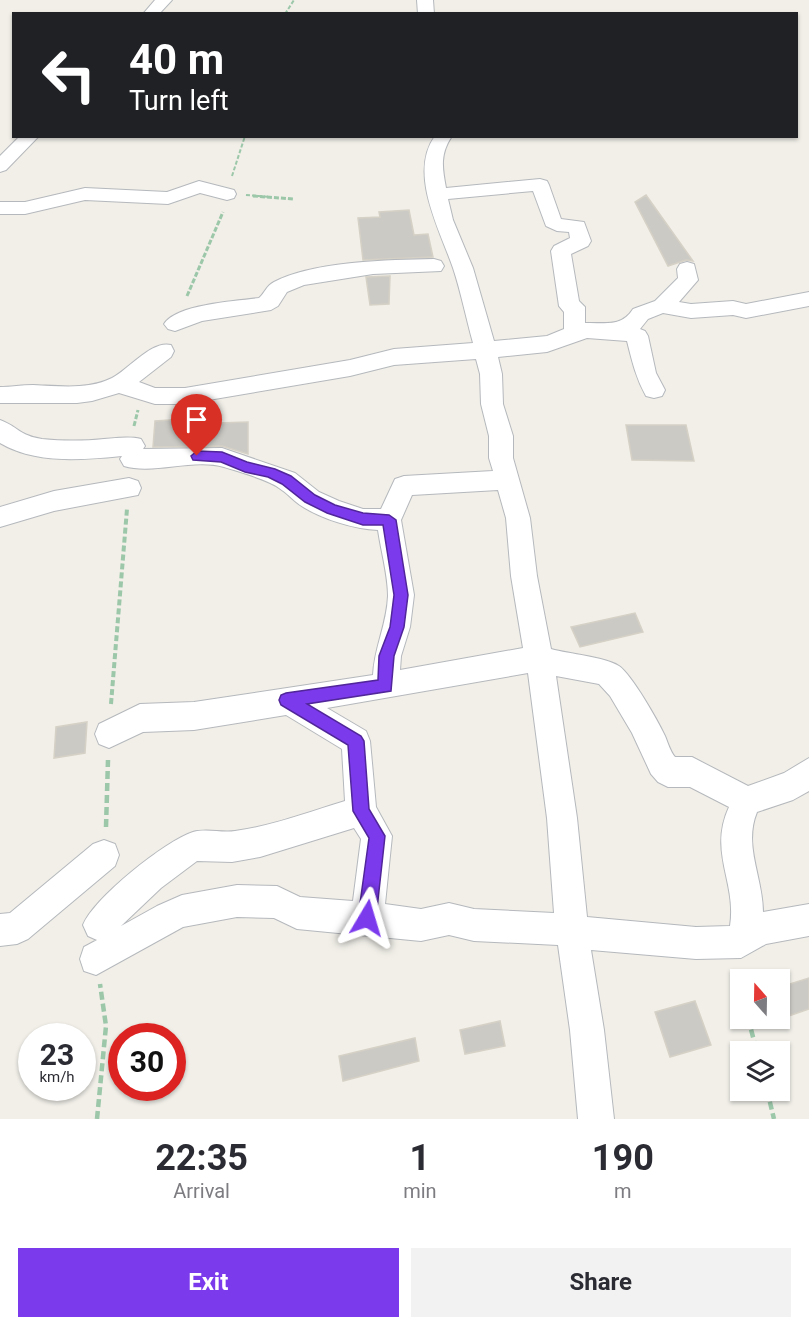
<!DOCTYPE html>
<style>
body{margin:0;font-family:Roboto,sans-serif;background:#f2f2f3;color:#2b2b33;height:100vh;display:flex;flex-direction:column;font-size:22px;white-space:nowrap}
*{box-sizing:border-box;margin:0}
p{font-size:20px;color:#7c7c81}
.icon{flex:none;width:33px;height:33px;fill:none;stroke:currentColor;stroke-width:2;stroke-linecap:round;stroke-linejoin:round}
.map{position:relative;height:1119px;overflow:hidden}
.panel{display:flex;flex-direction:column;background:#fff;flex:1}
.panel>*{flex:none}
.hud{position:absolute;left:12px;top:12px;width:786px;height:126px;border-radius:0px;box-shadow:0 2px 4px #0004;background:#202124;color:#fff;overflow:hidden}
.needle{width:39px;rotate:340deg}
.controls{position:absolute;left:730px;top:969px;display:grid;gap:12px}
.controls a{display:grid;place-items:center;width:60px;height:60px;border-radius:0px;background:#fff;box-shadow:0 2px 4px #0004;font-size:30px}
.speed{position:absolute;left:18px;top:1023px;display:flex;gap:12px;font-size:30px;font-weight:700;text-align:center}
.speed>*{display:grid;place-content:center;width:78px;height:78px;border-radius:50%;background:#fff;box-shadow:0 2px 4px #0004;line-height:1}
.speed small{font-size:15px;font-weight:400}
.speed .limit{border:9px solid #d22;background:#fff;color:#111}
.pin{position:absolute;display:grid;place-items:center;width:51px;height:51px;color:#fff;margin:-62px -26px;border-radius:50% 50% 50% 0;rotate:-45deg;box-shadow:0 0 6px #0007}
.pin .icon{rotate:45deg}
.me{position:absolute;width:66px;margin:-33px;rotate:7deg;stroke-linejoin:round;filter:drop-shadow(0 0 4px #0008)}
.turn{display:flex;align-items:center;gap:21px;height:126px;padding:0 18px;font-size:27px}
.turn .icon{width:78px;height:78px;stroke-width:2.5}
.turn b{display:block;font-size:42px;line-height:51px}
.eta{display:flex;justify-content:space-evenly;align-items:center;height:102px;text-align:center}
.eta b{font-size:36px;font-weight:700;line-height:42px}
.primary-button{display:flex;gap:12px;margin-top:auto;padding:12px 18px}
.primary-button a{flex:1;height:69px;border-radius:0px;background:#7c3aed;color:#fff;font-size:24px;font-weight:700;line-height:69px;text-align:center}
.primary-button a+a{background:#f2f2f3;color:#2b2b33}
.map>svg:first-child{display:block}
.building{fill:#cccac5;stroke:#d6d1c6;stroke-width:1.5}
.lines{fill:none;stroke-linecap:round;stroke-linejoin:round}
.minor-casing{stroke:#b5b8bc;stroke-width:2}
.path-far3{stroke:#9cc7a9;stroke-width:2;stroke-dasharray:4 2;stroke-linecap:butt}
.path-far2{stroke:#9cc7a9;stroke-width:3;stroke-dasharray:5 2;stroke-linecap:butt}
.path-far1{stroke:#9cc7a9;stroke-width:4;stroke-dasharray:6 3;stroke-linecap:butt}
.path{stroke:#9cc7a9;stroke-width:4.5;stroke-dasharray:8 4;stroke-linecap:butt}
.minor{fill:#fff;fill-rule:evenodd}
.route{fill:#7c3aed;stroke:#51269a;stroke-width:1.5}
</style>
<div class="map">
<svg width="809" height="1119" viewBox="0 0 809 1119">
<rect width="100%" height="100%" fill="#f1efe8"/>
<!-- building -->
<path class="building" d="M 646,195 L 693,261 L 686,260 L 668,266 L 635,202 Z
M 409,210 L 414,235 L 428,234 L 433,257 L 363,260 L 358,218 L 380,217 L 379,212 Z
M 390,276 L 389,304 L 370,305 L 366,277 Z
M 185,419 L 185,424 L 248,422 L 248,454 L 222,446 L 153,447 L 155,421 Z
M 626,425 L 686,425 L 694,461 L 632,460 Z
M 635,613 L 643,632 L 580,647 L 571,627 Z
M 87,722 L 85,753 L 54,758 L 56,727 Z
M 809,978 L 809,1009 L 780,1019 L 780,987 Z
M 695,1001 L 711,1045 L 670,1057 L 655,1012 Z
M 500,1021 L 505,1046 L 465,1054 L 460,1030 Z
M 415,1038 L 419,1061 L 343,1081 L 339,1056 Z"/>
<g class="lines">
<defs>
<path id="minor" d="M 155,0 L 172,0 L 159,14 L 143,14 Z
M 417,0 L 433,0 L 434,14 L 418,14 Z
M 20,136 L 39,136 L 6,170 L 0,172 L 0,156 Z
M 435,136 L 452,136 C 440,154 442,167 446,188 L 540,179 L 547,181 L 549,185 L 561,219 L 584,222 L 591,241 L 588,246 L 571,254 L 579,301 L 585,307 L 585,323 C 604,322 621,328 633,309 L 655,301 L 678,278 L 677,269 L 680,264 L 687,262 L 694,264 L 698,280 L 679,302 L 691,304 L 733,301 L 746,304 L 809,292 L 809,306 L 746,318 L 733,315 L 691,318 L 663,313 L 648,319 L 640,329 L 645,331 L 648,336 L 656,373 L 665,390 L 662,396 L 654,398 L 646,396 C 636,378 632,361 627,341 L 587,338 L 547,352 L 498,357 L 502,374 L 503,404 L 513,436 L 513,458 L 530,518 L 537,576 L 551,649 C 569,654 605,657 619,666 C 632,675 658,721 665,736 C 668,743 670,751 675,757 L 692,757 L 748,786 L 784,773 L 809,758 L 809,791 L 793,800 L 757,812 C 743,846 763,877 763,912 L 809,904 L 809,936 L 766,944 L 741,958 L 696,959 L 591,950 L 604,1030 L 614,1119 L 578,1119 L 570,1030 L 558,945 L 474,941 L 449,935 L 421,941 L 297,929 L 274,918 L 237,917 L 183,927 L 96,975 L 84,971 L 80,959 L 84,947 L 97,940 L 88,936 L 83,925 C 94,898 165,841 193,832 C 206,828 221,833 235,831 C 272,826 309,812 345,801 L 342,749 L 286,715 L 194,730 L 143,732 L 109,748 L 99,744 L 95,734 L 99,724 L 140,704 L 194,702 L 373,675 C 374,648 387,624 388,596 C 388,575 381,551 378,530 C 354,529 321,519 300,505 C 293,500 287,493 279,488 C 269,480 237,471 224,467 C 193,458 153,475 124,466 L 120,459 L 122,456 C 82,460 35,464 0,443 L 0,420 C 17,426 20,436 42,439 C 63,441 84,441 104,439 C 117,438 129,436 141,439 L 145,446 L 143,449 L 222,448 L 295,473 L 319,492 L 339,501 L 363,509 L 381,509 L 395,479 L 404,476 L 493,471 L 489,458 L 489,436 L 481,404 L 480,374 L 476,359 L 394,365 L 350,376 L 185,404 L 155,404 L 119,393 L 92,401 L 77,403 L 0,403 L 0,387 C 11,387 22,385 33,385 C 59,386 88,390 112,378 C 129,369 152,340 171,345 L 174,351 L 171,357 L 139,382 L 155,388 L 185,388 L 350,360 L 394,349 L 473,343 C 466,318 461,292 453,268 C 440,230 408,173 435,136 ZM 533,191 L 546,226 L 557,231 L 569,232 L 570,238 L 554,246 L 551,251 L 559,306 L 564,312 L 564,329 L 547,336 L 494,341 L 473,268 L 453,220 L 448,199 ZM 498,490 L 506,518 L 511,576 L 523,648 L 400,670 L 401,656 L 410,627 L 414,595 L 401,520 L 412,495 ZM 528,673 L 547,818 L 554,913 L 474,909 L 449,903 L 421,909 L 385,904 L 392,836 L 376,807 L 370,741 L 366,731 L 327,708 ZM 556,676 L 599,684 L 610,696 L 632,733 L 651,774 L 658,782 L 668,787 L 690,787 L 729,807 C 708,853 737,882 730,926 L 696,927 L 587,917 L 577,818 ZM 354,828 L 361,839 L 353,901 L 300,897 L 277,886 L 237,885 L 182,895 L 157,906 L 121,926 L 161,888 L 197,861 L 232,862 L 260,857 Z
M 199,181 L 234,190 L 236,194 L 234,198 L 227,200 L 200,193 L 168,204 L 85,200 L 25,214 L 0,214 L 0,202 L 25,202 L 85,188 L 167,192 Z
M 434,259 L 441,261 L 444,266 L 441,271 L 373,274 L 304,285 L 287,292 L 278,306 L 271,310 L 202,321 L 175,331 L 168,329 L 164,324 C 176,304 237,301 259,298 C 265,293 266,286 274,282 C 314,261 389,260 434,259 Z
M 129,478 L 138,481 L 141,488 L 138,495 L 54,511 L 0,527 L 0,507 L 54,491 Z
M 104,840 L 115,844 L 119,855 L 115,866 L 28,939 L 17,944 L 0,946 L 0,914 L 10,913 L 93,844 Z"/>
</defs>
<!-- minor casing -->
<use href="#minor" class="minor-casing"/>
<!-- path-far3 -->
<path class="path-far3" d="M 285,14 L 294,0
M 232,176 L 245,136
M 246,195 L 271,197"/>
<!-- path-far2 -->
<path class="path-far2" d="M 253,196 L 293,199
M 187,296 L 223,212
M 134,426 L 138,410"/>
<!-- path-far1 -->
<path class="path-far1" d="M 111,704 L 127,509"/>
<!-- path -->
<path class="path" d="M 106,827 L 108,760
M 748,1018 L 757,1052
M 767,1090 L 774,1119
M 97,1119 L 106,1026 L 100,984"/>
<!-- minor -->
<use href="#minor" class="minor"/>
</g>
<!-- route -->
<path class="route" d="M 197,451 L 222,452 L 247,462 L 275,469 L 291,476 L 315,495 L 335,505 L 363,513 L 389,515 L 396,520 L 408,595 L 404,627 L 394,656 L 391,691 L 307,704 L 361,736 L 364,741 L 369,809 L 385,836 L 376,918 L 373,924 L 367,927 L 361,924 L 358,918 L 369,838 L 353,811 L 348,745 L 281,705 L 279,700 L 281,695 L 286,693 L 378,680 L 379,656 L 390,627 L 394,595 L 383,525 L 363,525 L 327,513 L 305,502 L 282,484 L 268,477 L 245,472 L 221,462 L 193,460 L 191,456 Z"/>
</svg>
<div class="controls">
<a><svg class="needle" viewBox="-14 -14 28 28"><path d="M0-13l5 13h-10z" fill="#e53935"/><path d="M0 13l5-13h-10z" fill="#7c7c81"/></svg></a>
<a><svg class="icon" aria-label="layers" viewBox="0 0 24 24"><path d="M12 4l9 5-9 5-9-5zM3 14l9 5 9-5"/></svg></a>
</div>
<div class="speed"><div>23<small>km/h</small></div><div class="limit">30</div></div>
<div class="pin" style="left:197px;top:456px;background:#d93025"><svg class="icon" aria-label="arrive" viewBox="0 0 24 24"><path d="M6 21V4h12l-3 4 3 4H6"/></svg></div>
<svg class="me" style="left:367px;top:918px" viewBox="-20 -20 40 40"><path d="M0-17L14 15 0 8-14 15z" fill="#7c3aed" stroke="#fff" stroke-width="4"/></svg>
<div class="hud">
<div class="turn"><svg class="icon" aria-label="left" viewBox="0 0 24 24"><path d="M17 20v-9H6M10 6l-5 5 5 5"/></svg><div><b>40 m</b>Turn left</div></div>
</div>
</div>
<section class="panel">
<div class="eta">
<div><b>22:35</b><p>Arrival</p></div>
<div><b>1</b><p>min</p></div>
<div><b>190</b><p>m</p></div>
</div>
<div class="primary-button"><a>Exit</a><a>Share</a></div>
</section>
